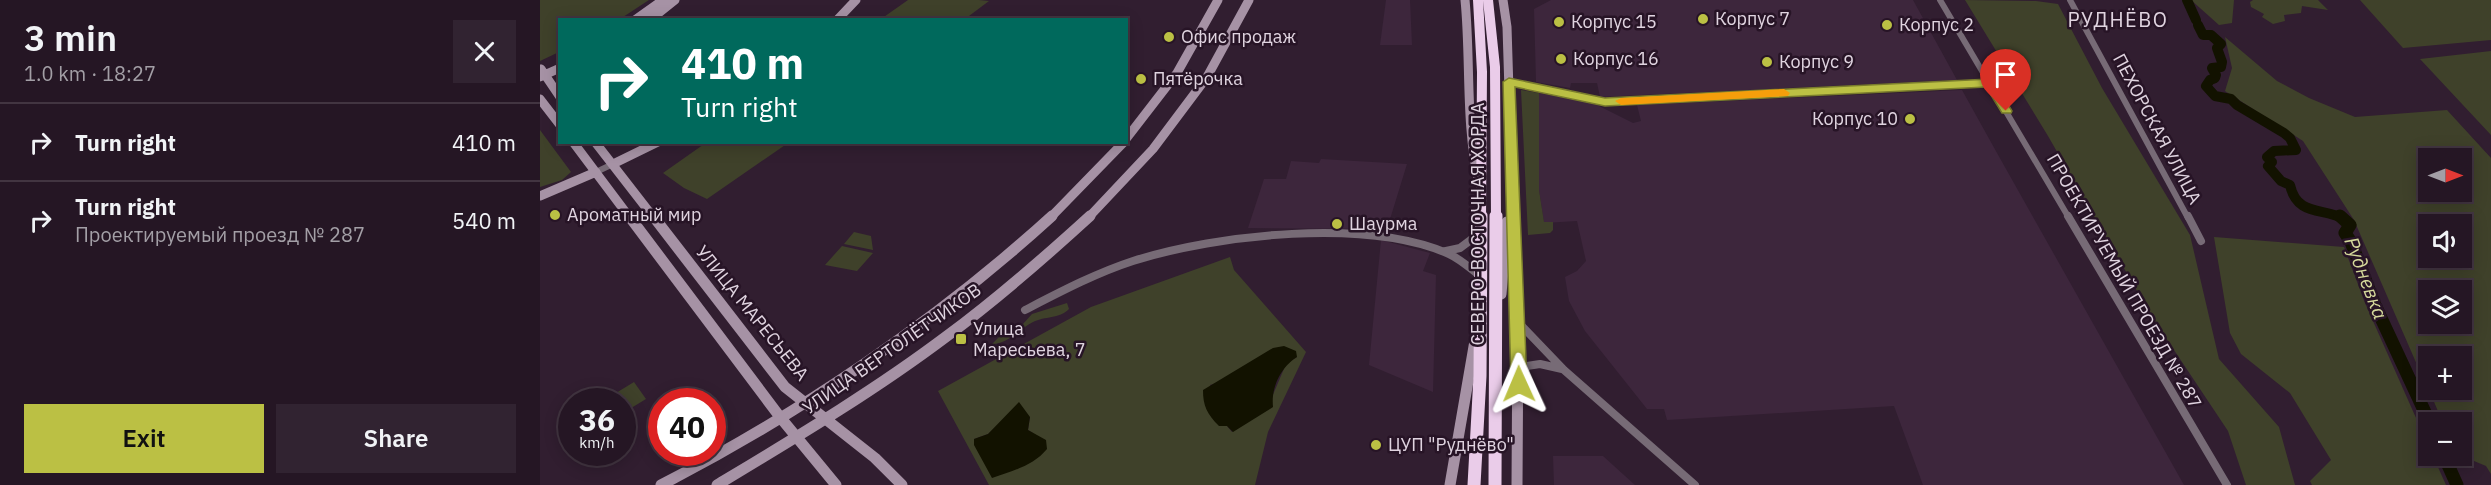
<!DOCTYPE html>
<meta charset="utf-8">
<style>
body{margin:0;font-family:"IBM Plex Sans",sans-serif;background:#312331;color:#f1f3f6;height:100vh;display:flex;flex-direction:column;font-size:22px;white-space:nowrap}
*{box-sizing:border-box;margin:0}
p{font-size:20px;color:#a39fa6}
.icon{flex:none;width:33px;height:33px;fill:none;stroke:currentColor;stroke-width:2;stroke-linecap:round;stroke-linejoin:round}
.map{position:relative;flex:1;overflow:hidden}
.sheet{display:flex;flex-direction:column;background:#251624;width:540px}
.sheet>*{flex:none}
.banner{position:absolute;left:18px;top:18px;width:570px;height:126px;border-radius:0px;box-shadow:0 3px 15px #0003,0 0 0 2px #423541;background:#00695c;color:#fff;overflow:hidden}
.needle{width:39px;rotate:90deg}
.controls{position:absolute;left:1878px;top:148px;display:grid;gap:12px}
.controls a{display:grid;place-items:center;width:54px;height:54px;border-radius:0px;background:#251624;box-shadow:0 3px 15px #0003,0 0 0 2px #423541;font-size:30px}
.speed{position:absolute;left:18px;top:388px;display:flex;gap:12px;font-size:30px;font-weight:700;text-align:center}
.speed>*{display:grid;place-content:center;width:78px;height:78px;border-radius:50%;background:#251624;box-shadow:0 3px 15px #0003,0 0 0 2px #423541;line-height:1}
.speed small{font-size:15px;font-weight:400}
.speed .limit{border:9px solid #d22;background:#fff;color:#111}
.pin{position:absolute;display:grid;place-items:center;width:51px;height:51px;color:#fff;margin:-62px -26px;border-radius:50% 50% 50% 0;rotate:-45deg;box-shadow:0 0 6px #0007}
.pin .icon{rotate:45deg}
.me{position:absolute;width:66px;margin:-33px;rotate:359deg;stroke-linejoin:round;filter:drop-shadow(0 0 4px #0008)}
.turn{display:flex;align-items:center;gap:21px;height:126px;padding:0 24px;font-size:27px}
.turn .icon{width:78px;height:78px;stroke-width:2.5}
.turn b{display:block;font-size:42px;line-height:51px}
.round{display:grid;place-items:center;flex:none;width:63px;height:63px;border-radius:0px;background:#312331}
.overview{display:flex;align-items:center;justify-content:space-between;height:102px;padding:0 24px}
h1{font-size:36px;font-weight:600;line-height:45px}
.button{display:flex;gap:12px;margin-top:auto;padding:12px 24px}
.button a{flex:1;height:69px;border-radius:0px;background:#bbc044;color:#111;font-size:24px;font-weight:600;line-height:69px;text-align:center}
.button a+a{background:#312331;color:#f1f3f6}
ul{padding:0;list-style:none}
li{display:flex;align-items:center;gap:18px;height:78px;padding:0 24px;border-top:2px solid #423541}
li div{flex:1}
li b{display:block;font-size:22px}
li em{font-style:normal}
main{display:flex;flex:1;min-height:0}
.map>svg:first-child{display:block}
.built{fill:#3d263c}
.green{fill:#3f412a;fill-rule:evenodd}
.water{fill:#121200}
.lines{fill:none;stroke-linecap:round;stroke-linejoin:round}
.river-far1{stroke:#121200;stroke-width:10}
.river{stroke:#121200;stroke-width:13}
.street-far1{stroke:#776b76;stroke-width:6}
.street{stroke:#776b76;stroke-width:8}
.secondary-far1{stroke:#a692a5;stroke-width:9}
.secondary{stroke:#a692a5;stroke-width:11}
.highway-far1{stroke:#eacce9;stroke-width:10}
.highway{stroke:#eacce9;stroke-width:13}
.route{fill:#bbc044;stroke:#7a7d2c;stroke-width:1.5}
.slow{fill:#f59e0b}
.poi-dot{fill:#bbc044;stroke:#271426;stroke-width:2}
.labels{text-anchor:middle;stroke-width:5;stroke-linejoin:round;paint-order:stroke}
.poi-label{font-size:18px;fill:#e0d4e0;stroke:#271426;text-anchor:start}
.street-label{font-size:18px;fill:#e0d4e0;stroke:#271426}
.neighbourhood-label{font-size:20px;letter-spacing:1.5px;fill:#e0d4e0;stroke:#271426}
.water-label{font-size:20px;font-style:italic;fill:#d5d99b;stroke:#271426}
</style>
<main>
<section class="sheet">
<div class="overview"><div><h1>3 min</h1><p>1.0 km · 18:27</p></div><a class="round"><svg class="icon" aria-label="close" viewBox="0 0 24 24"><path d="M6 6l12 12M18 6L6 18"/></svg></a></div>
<ul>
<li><svg class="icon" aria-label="right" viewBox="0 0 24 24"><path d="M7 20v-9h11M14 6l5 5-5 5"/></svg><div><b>Turn right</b></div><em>410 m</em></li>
<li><svg class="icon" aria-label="right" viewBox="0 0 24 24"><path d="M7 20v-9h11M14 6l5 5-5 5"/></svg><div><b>Turn right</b><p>Проектируемый проезд № 287</p></div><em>540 m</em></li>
</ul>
<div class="button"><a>Exit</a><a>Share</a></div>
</section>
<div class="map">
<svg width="1951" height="485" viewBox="0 0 1951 485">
<rect width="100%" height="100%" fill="#311e30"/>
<!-- built -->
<path class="built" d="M 846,0 L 870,0 L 872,45 L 840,45 Z
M 1011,0 L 1373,0 L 1417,80 L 1060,97 L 1057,83 L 1031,83 L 1030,88 L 996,82 L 994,9 Z
M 1422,90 L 1457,153 L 1644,485 L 1383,485 L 1354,406 L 1127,420 L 1124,409 L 1107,409 L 1045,331 L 1029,301 L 1025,277 L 1037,271 L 1046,261 L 1037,221 L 1004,223 L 999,190 L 999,93 L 1055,104 L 1093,123 L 1101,121 L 1097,105 Z
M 781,159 L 867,164 L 847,229 L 708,228 L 724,179 L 746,179 L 751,161 L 779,163 Z
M 841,240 L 890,253 L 883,271 L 896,275 L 893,392 L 829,365 Z
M 1013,456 L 1063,456 L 1095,485 L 1014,485 Z"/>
<!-- green -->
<path class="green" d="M 0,0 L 109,0 L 80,19 L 20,20 L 19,52 L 0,61 Z
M 368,0 L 439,0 L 449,1 L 425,19 L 341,19 Z
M 1425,0 L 1496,1 L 1518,4 L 1562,88 L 1650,235 L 1679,359 L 1739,427 L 1755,485 L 1706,485 L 1688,431 L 1612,317 L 1508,136 Z
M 1651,0 L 1694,0 L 1692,23 L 1679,25 Z
M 1713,0 L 1778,0 L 1788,10 L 1762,6 L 1761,13 L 1744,15 L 1745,21 L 1733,24 L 1722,17 L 1724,14 L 1711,7 L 1710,2 Z
M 1820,0 L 1951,0 L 1951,40 L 1863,48 Z
M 1685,37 L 1737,81 L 1769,98 L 1815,117 L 1907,110 L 1951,158 L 1951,474 L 1946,466 L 1922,456 L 1922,423 L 1903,423 L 1889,390 L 1922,390 L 1922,357 L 1888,357 L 1888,390 L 1814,220 L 1763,141 L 1685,91 L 1692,68 ZM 1888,159 L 1922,159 L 1922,192 L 1888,192 ZM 1888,225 L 1922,225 L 1922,258 L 1888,258 ZM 1888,291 L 1922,291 L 1922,324 L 1888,324 Z
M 1951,51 L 1951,135 L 1880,59 Z
M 981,90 L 999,93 L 999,190 L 1004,222 L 1013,222 L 1013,230 L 1010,233 L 988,235 Z
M 0,130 L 31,172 L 22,180 L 0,187 Z
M 167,142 L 248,142 L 248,143 L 167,199 L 144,188 L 123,173 Z
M 314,232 L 331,236 L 333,250 L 304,244 Z
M 1674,237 L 1804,247 L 1825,303 L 1888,445 L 1888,456 L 1893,456 L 1906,485 L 1772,485 L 1770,481 L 1791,460 L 1750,393 L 1701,354 L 1690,333 Z
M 302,246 L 333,253 L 317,271 L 285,265 Z
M 690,257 L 694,270 L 766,352 L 728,432 L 715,485 L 449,485 L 398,391 L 551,307 ZM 757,357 L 746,364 L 732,397 L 692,432 L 687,426 L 670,385 ZM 490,417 L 488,430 L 493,433 L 434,439 L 448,434 L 458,425 Z
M 527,303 L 529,309 C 519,319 505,316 493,322 C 479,329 469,344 452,344 L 463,333 L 483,324 L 492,314 Z
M 94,382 L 106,399 L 83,413 L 82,402 L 75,402 L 71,396 Z"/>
<!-- water -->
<path class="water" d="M 744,346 L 756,351 L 757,357 C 741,367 731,387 733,407 L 693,432 L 687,426 L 679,426 C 667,414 663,406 663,390 L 733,348 Z
M 479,402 L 490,417 L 488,430 L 506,440 L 507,449 C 493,466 472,471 452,478 L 434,445 L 434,439 L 448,434 Z"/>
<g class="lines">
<!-- river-far1 -->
<path class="river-far1" d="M 1647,0 L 1656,20
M 1658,25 L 1663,35 L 1671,35 L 1681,44 L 1677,48 L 1682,62 L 1681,67 L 1672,68 L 1676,75 L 1675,78 L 1670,80 L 1666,86 L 1675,96 L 1691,99 L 1697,105 L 1744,133 L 1750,138 L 1756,150 L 1734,151 L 1727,157 L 1732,162 L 1728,166 L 1741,181 L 1750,185 C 1757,216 1782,208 1802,218"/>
<!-- river -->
<path class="river" d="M 1800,216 L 1810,225 L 1805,233 L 1811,242 L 1834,303 L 1890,423
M 1904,456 L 1917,485"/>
<!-- street-far1 -->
<path class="street-far1" d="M 1400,0 L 1529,218
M 1530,0 L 1648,218
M 969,82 L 1065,102 L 1450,83
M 56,172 L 73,164"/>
<!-- street -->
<path class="street" d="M 1528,216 L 1687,485
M 1648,216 L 1661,241
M 906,251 L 920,248 L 940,233
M 485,310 C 520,292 556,273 593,261 C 678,234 827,218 909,254 C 920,259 930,268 939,275
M 978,322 L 1024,370 L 1155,485
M 980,381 L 987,366 L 1000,364 L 1022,369"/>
<!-- secondary-far1 -->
<path class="secondary-far1" d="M 925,0 C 931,61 925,124 939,184
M 963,0 L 967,27 L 973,218
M 95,20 L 123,0
M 110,20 L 135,0
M 297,20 L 316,0
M 1,69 L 20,97
M 0,77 L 20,68
M 0,99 L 20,125
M 586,139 L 637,73 L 678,0
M 33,142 L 90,218
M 55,142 L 114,218
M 73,164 L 118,142
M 0,196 L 56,172
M 510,218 L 584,142
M 548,218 L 613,149 L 667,77 L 709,0"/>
<!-- secondary -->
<path class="secondary" d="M 89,216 L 240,417 L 296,485
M 113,216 L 245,387 L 335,458 L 362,485
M 972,216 L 978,322 L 977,485
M 961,294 L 967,222
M 121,485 C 259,414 397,321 512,216
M 177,485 C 255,438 334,391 407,336 C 457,299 504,258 550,216
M 910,485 L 936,335"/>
<!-- highway-far1 -->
<path class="highway-far1" d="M 938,0 L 942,72 L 941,218
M 948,0 L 955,67 L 956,218"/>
<!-- highway -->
<path class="highway" d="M 934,485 L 940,376 L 941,216
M 955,485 L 956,216"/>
</g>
<!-- route -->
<path class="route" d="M 969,78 L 1065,98 L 1450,79 L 1454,80 L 1472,111 L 1471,113 L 1462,113 L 1446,87 L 1065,106 L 975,87 L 987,384 L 984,389 L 979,390 L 973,389 L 971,384 L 963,82 Z"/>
<!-- slow -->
<path class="slow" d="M 1244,89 L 1250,93 L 1248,96 L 1081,105 L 1075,101 L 1081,98 Z"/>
<!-- markers -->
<g class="poi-dot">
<circle cx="1163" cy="19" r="6"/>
<circle cx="1019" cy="22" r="6"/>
<circle cx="1347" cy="25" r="6"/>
<circle cx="629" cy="37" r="6"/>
<circle cx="1021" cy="59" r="6"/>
<circle cx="1227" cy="62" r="6"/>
<circle cx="601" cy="79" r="6"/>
<circle cx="1370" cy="119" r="6"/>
<circle cx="15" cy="215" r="6"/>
<circle cx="797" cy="224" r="6"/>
<rect x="415" y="333" width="12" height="12" rx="3"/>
<circle cx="836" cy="445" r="6"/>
</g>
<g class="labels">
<!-- poi labels -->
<g class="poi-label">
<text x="1175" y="25">Корпус 7</text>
<text x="1031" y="28">Корпус 15</text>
<text x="1359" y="31">Корпус 2</text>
<text x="641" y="43">Офис продаж</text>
<text x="1033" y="65">Корпус 16</text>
<text x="1239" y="68">Корпус 9</text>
<text x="613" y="85">Пятёрочка</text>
<text x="1358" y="125" text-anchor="end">Корпус 10</text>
<text x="27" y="221">Ароматный мир</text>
<text x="809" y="230">Шаурма</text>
<text x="433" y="335">Улица<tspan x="433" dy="21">Маресьева, 7</tspan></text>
<text x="848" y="451">ЦУП "Руднёво"</text>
</g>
<!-- street labels -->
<g class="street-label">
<text transform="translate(1617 129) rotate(62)" y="6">ПЕХОРСКАЯ УЛИЦА</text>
<text transform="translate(938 224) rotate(-90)" y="6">СЕВЕРО-ВОСТОЧНАЯ ХОРДА</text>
<text transform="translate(1584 281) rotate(60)" y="6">ПРОЕКТИРУЕМЫЙ ПРОЕЗД № 287</text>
<text transform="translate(212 313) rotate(51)" y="6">УЛИЦА МАРЕСЬЕВА</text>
<text transform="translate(352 349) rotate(-35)" y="6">УЛИЦА ВЕРТОЛЁТЧИКОВ</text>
</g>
<!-- neighbourhood labels -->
<g class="neighbourhood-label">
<text x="1578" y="27">РУДНЁВО</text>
</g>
<!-- water labels -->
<g class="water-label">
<text transform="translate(1826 278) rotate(69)" y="7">Рудневка</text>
</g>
</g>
</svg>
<div class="controls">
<a><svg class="needle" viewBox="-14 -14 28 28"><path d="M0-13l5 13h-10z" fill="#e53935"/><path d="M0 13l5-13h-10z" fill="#a39fa6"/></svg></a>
<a><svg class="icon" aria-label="sound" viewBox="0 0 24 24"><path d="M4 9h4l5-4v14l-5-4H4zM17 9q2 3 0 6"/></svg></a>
<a><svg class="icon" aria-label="layers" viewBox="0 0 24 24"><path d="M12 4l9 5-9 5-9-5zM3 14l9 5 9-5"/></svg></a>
<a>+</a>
<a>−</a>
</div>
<div class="speed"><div>36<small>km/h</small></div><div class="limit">40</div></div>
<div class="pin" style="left:1466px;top:111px;background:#d93025"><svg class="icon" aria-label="arrive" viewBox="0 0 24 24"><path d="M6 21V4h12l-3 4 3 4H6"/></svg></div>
<svg class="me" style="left:979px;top:384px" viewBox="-20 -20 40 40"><path d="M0-17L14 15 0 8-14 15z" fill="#bbc044" stroke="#fff" stroke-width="4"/></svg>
<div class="banner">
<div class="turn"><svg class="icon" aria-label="right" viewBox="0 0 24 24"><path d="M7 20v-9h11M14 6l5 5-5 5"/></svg><div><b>410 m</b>Turn right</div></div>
</div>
</div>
</main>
